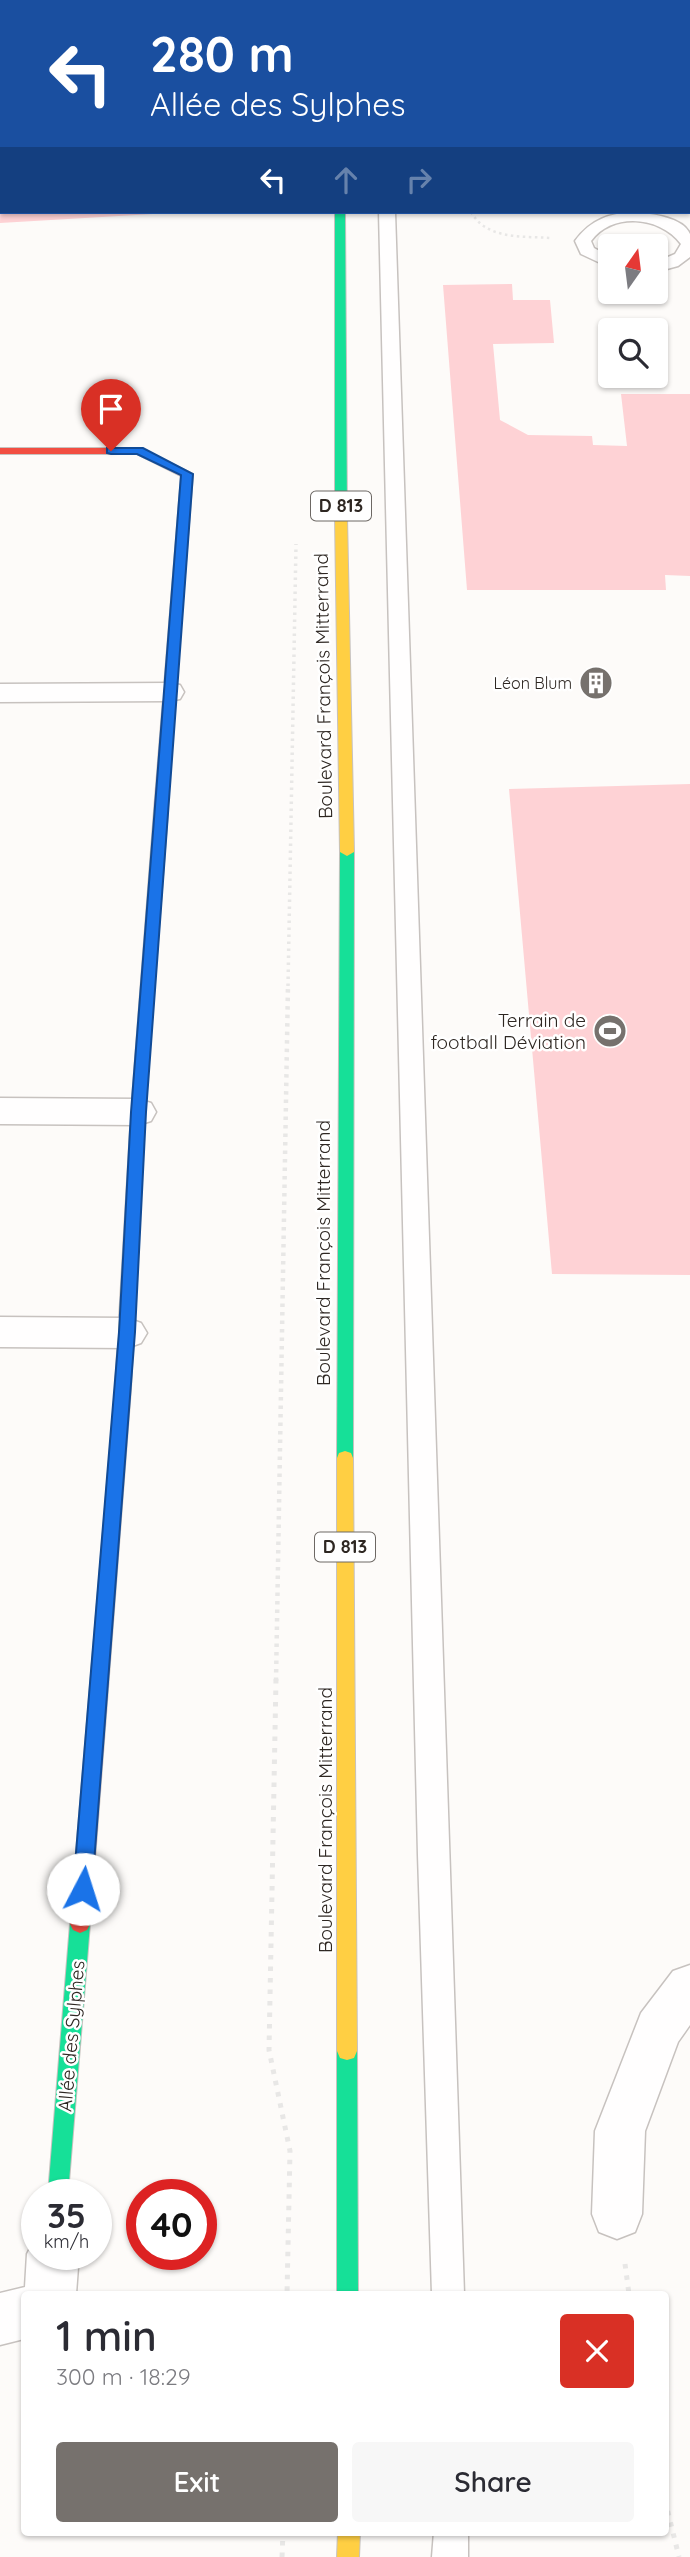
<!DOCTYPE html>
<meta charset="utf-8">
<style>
body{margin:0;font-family:Quicksand,sans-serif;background:#f7f7f7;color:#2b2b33;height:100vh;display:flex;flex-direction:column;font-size:26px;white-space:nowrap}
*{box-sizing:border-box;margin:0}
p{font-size:23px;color:#7c7c81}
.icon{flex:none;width:38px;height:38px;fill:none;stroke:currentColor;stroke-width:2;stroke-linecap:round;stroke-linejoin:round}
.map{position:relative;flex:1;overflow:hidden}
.sheet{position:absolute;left:21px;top:2291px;width:648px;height:245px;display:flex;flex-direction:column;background:#fff;border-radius:7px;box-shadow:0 2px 5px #0004}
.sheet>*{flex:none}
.hud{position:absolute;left:0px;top:0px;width:691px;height:214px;box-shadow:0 2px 5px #0004;background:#1a4fa0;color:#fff;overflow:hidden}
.needle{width:46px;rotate:14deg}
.tools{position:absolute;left:598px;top:234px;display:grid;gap:14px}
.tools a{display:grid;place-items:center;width:70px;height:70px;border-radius:7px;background:#fff;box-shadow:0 2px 5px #0004;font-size:35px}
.speed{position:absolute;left:21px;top:2179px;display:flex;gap:14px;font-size:35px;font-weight:700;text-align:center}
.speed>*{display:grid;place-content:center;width:91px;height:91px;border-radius:50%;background:#fff;box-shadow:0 2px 5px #0004;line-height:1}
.speed small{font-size:18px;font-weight:400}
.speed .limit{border:10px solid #d22;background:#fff;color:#111}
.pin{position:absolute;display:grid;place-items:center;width:60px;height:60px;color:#fff;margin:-72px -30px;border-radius:50% 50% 50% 0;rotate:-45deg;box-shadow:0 0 7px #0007}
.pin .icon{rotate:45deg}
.me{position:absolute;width:77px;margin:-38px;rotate:5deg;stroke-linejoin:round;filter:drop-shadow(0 0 5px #0008)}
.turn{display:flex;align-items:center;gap:24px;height:147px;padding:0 35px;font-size:32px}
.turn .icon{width:91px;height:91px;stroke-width:2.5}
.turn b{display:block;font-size:49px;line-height:60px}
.lanes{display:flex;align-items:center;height:66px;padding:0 35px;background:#0003;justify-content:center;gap:35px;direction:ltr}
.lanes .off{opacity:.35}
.round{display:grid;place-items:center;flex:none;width:74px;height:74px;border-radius:7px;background:#f7f7f7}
.overview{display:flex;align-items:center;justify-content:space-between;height:119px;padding:0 35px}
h1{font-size:42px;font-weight:600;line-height:52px}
.primary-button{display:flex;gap:14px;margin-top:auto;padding:14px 35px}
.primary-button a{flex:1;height:80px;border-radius:7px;background:#76716d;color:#fff;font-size:28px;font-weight:600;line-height:80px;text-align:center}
.primary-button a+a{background:#f7f7f7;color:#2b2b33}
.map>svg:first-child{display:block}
.green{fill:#fed2d5}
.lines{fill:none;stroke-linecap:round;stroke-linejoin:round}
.lane-casing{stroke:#c7c2bf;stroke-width:3}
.street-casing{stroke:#c7c2bf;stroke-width:3}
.fast-casing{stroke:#c7c2bf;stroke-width:2}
.slow-casing{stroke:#c7c2bf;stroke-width:2}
.jam-casing{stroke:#c7c2bf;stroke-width:2}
.path-far3{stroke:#e8e7e6;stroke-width:2.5;stroke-dasharray:2.5 3.5;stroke-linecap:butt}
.path-far2{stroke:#e8e7e6;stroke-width:3.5;stroke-dasharray:2.5 4.5;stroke-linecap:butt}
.path-far1{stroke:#e8e7e6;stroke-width:4.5;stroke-dasharray:3.5 5;stroke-linecap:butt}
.path{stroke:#e8e7e6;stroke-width:5;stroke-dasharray:4.5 7;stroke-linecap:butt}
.lane{fill:#fffefe;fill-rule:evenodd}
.street{fill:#fffefe;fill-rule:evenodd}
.fast{fill:#16e098;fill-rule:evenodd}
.slow{fill:#ffcf43;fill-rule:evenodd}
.jam{fill:#f24e42;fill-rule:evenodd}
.route{fill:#1a73e8;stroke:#114b97;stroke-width:2}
.labels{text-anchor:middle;stroke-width:5;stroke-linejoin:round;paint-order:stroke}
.far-poi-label{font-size:16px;fill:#2e2722;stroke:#fff;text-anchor:end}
.shield{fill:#fff;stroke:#6d6864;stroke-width:2}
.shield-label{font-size:18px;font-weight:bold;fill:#2e2722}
.street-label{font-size:19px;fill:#2e2722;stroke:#fff}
.poi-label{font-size:19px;fill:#2e2722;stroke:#fff;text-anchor:end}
</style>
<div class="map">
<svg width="690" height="2557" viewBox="0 0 690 2557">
<rect width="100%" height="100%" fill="#fdfbf9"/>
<!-- green -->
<path class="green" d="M 2,113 L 2,212 L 187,212 L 0,223 Z
M 512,284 L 513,300 L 550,300 L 554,343 L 493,344 L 500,420 L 528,435 L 592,436 L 593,445 L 627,446 L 621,394 L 690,394 L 690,576 L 665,575 L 666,590 L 467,590 L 443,285 Z
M 690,784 L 690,1275 L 552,1274 L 509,789 Z"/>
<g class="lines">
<defs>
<path id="lane" d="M 375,0 L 389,0 L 374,2 Z
M 614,0 L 628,0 L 629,2 L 615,2 Z
M 379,212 L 395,212 L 464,2294 L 432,2294 L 418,1855 Z
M 636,212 C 651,214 683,217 690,234 C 690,240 690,251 690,257 L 678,266 L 656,272 L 656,262 L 675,254 L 681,244 C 660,216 612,212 591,241 L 594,248 L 611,257 L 611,268 L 581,254 L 575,241 C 591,219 610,213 636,212 Z
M 434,2532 L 468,2532 L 468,2557 L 432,2557 Z"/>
<path id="street" d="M 505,0 L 527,0 L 528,2 L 506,2 Z
M 0,73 L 2,73 L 2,87 L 0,87 Z
M 169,683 L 180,685 L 184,692 L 180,699 L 169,701 L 0,702 L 0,684 Z
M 0,1098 L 138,1099 L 151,1103 L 156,1112 L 151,1121 L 138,1125 L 0,1124 Z
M 0,1317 L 127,1318 L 141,1323 L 147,1333 L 141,1343 L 127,1348 L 0,1347 Z
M 690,1965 L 690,2025 L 678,2042 L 645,2131 L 642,2214 L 635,2232 L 617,2239 L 599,2232 L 592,2214 L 595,2131 L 641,2013 L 673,1971 Z
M 37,2235 L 37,2254 L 79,2254 L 76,2294 L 24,2294 L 24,2339 L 0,2345 L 0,2293 L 25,2287 L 27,2254 Z"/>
<path id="fast" d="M 337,0 L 345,0 L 345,2 L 337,2 Z
M 335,212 L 345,212 L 347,517 L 341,520 L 335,517 Z
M 347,848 L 354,852 L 353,1458 L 351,1463 L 339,1463 L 337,1458 L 340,852 Z
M 80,1915 L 87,1918 L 90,1924 L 68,2194 L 48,2194 L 70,1924 L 73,1918 Z
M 347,2042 L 354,2044 L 357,2051 L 358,2294 L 337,2294 L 337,2051 L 340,2044 Z"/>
<path id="slow" d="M 341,514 L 347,517 L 354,852 L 347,856 L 340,852 L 335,517 Z
M 161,807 L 168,811 L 145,1112 L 131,1388 L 129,1392 L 117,1392 L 115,1388 L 131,1112 L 154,811 Z
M 345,1451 L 351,1453 L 353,1458 L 357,2051 L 354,2058 L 347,2060 L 340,2058 L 337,2051 L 337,1458 L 339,1453 Z
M 338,2532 L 360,2532 L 359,2557 L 337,2557 Z"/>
<path id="jam" d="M 163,0 L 172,0 L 162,2 Z
M 0,448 L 139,448 L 193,474 L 166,814 L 156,814 L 154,811 L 181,476 L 137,454 L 0,454 Z
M 123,1382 L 129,1384 L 131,1388 L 90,1924 L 87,1930 L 80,1933 L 73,1930 L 70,1924 L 115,1388 L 117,1384 Z"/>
</defs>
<!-- lane casing -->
<use href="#lane" class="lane-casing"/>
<!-- street casing -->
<use href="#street" class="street-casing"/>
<!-- fast casing -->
<use href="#fast" class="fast-casing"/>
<!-- slow casing -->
<use href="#slow" class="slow-casing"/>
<!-- jam casing -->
<use href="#jam" class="jam-casing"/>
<!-- path-far3 -->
<path class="path-far3" d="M 471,212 C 487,240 522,236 551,238"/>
<!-- path-far2 -->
<path class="path-far2" d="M 288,986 L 296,544"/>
<!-- path-far1 -->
<path class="path-far1" d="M 276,1681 L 288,984"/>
<!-- path -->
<path class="path" d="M 276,1679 L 269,2050 L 290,2151 L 287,2294
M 625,2264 L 629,2294
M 665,2500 L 679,2557
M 282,2557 L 283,2532"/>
<!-- lane -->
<use href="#lane" class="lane"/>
<!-- street -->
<use href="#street" class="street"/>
<!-- fast -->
<use href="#fast" class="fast"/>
<!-- slow -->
<use href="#slow" class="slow"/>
<!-- jam -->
<use href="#jam" class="jam"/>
</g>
<!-- route -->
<path class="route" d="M 107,448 L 143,448 L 193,474 L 146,1112 L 135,1332 L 92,1889 L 89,1895 L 83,1897 L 76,1895 L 73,1889 L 119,1332 L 131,1112 L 181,475 L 137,454 L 111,454 L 107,453 Z"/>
<!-- icons -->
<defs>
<symbol id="building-disc" viewBox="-11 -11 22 22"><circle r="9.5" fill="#76716d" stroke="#fff"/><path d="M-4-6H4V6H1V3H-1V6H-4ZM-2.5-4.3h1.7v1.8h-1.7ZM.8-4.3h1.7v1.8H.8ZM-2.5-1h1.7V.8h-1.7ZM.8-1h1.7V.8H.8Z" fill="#fff"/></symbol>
<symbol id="stadium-disc" viewBox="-11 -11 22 22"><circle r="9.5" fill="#76716d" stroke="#fff"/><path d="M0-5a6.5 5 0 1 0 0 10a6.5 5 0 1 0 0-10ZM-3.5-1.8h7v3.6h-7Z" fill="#fff"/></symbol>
</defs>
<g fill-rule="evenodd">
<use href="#building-disc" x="577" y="664" width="38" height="38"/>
<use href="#stadium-disc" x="591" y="1012" width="38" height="38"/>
</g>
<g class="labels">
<!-- far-poi labels -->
<g class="far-poi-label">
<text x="572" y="689">Léon Blum</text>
</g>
<!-- shield labels -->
<g class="shield">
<rect x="311" y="491.5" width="60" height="29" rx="5"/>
<rect x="315" y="1532.5" width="60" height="29" rx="5"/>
</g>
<g class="shield-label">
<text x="341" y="512">D 813</text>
<text x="345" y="1553">D 813</text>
</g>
<!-- street labels -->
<g class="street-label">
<text transform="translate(323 686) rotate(-91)" y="7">Boulevard François Mitterrand</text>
<text transform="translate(323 1253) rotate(-90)" y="7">Boulevard François Mitterrand</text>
<text transform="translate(325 1820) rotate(-90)" y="7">Boulevard François Mitterrand</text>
<text transform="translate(71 2036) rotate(-85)" y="7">Allée des Sylphes</text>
</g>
<!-- poi labels -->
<g class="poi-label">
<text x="586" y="1027">Terrain de<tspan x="586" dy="22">football Déviation</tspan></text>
</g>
</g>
</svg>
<div class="tools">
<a><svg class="needle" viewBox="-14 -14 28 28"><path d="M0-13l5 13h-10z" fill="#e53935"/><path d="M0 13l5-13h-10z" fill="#7c7c81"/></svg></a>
<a><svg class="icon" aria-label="search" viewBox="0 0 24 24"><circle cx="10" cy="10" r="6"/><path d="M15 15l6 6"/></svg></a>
</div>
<div class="speed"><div>35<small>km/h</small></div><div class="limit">40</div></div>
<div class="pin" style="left:111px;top:451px;background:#d93025"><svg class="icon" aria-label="arrive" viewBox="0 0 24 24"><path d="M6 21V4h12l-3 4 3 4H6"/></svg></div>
<svg class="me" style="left:83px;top:1889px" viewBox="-20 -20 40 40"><circle r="19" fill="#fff"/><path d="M0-13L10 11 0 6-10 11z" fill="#1a73e8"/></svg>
<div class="hud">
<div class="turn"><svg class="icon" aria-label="left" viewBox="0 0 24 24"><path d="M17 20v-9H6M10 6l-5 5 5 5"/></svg><div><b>280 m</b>Allée des Sylphes</div></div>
<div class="lanes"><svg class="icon" aria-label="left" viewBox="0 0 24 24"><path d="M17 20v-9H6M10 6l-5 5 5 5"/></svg><svg class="icon off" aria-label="ahead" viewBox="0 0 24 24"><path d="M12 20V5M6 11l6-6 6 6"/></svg><svg class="icon off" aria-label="right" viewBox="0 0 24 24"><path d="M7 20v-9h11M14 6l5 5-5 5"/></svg></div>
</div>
<section class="sheet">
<div class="overview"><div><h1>1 min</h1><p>300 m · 18:29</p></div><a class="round" style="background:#d93025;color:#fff"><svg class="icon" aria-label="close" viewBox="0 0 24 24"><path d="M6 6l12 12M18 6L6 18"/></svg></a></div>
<div class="primary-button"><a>Exit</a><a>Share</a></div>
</section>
</div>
